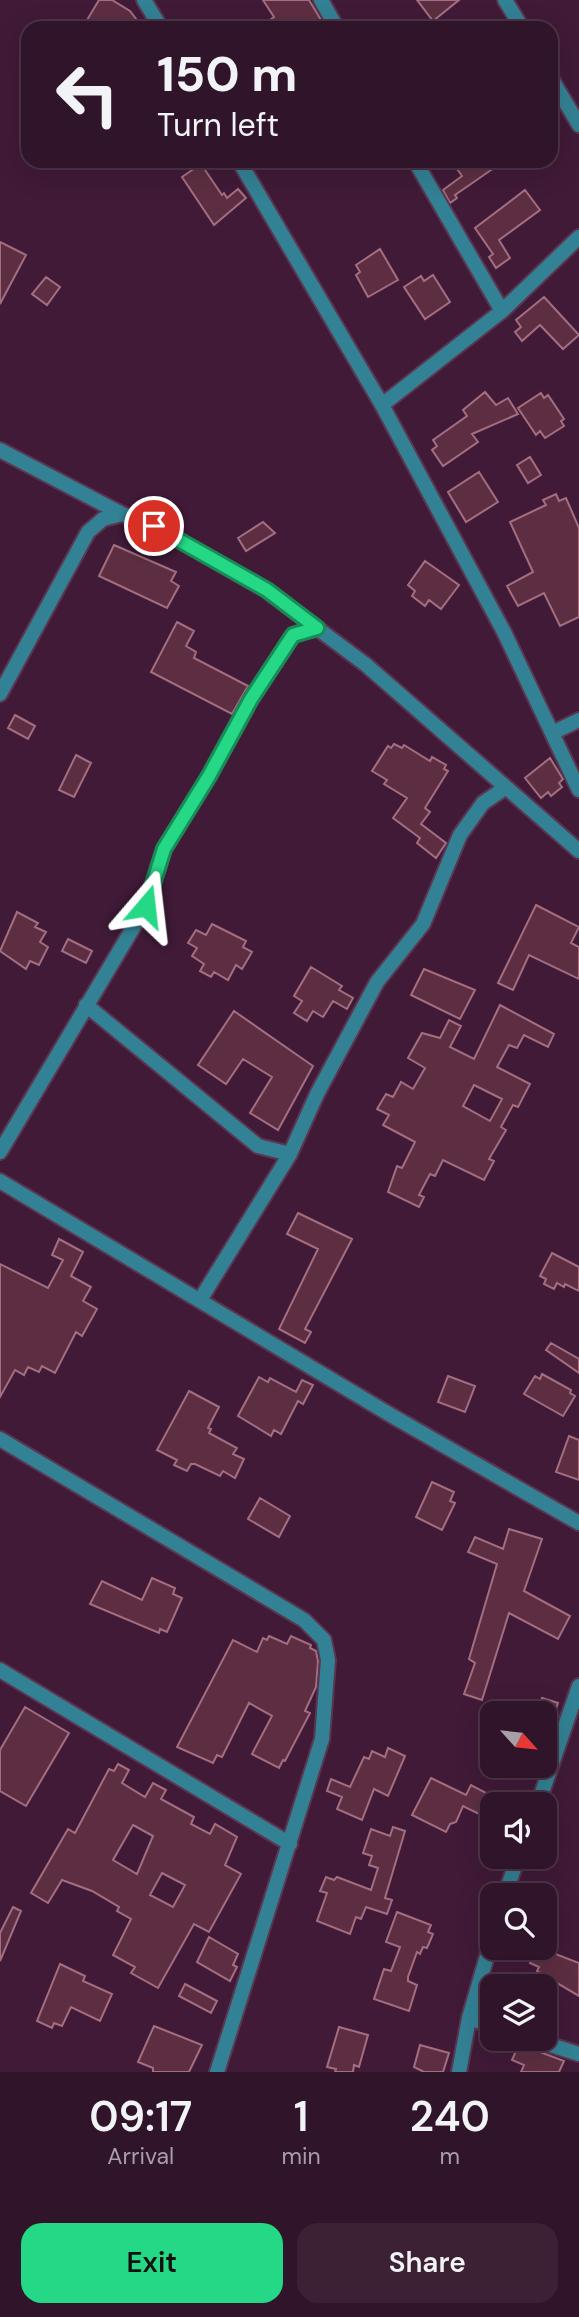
<!DOCTYPE html>
<style>
body{margin:0;font-family:"DM Sans",sans-serif;background:#3c2135;color:#f1f3f6;height:100vh;display:flex;flex-direction:column;font-size:26px;white-space:nowrap}
*{box-sizing:border-box;margin:0}
p{font-size:23px;color:#a89ea8}
.icon{flex:none;width:38px;height:38px;fill:none;stroke:currentColor;stroke-width:2;stroke-linecap:round;stroke-linejoin:round}
.map{position:relative;height:2072px;overflow:hidden}
.sheet{display:flex;flex-direction:column;background:#301429;flex:1}
.sheet>*{flex:none}
.top-card{position:absolute;left:21px;top:21px;width:537px;height:147px;border-radius:21px;box-shadow:0 7px 28px #0002,0 0 0 2px #4b3346;background:#301429;color:#f1f3f6;overflow:hidden}
.needle{width:46px;rotate:117deg}
.tools{position:absolute;left:480px;top:1701px;display:grid;gap:14px}
.tools a{display:grid;place-items:center;width:77px;height:77px;border-radius:14px;background:#301429;box-shadow:0 7px 28px #0002,0 0 0 2px #4b3346;font-size:35px}
.pin{position:absolute;display:grid;place-items:center;width:60px;height:60px;color:#fff;margin:-30px;border:4px solid #fff;border-radius:50%;box-shadow:0 2px 7px #0007}
.me{position:absolute;width:77px;margin:-38px;rotate:17deg;stroke-linejoin:round;filter:drop-shadow(0 0 5px #0008)}
.turn{display:flex;align-items:center;gap:24px;height:147px;padding:0 21px;font-size:32px}
.turn .icon{width:91px;height:91px;stroke-width:2.5}
.turn b{display:block;font-size:49px;line-height:60px}
.eta{display:flex;justify-content:space-evenly;align-items:center;height:119px;text-align:center}
.eta b{font-size:42px;font-weight:600;line-height:49px}
.button{display:flex;gap:14px;margin-top:auto;padding:14px 21px}
.button a{flex:1;height:80px;border-radius:21px;background:#25d886;color:#111;font-size:28px;font-weight:600;line-height:80px;text-align:center}
.button a+a{background:#3c2135;color:#f1f3f6}
.map>svg:first-child{display:block}
.building{fill:#5d2e41;stroke:#a46e81;stroke-width:2;fill-rule:evenodd}
.lines{fill:none;stroke-linecap:round;stroke-linejoin:round}
.minor-casing{stroke:#5a3651;stroke-width:18}
.minor{stroke:#338194;stroke-width:14}
.route-casing{stroke:#188c57;stroke-width:18}
.route{stroke:#25d886;stroke-width:12}
</style>
<div class="map">
<svg width="579" height="2072" viewBox="0 0 579 2072">
<rect width="100%" height="100%" fill="#401a37"/>
<!-- building -->
<path class="building" d="M 99,0 L 112,0 L 130,11 L 143,28 L 102,28 L 87,20 Z
M 263,0 L 309,0 L 321,20 L 307,28 L 259,28 L 274,17 Z
M 417,0 L 459,0 L 433,21 Z
M 461,161 L 504,161 L 455,195 L 457,198 L 450,203 L 443,190 L 462,176 L 455,166 Z
M 201,164 L 222,195 L 224,193 L 227,198 L 238,189 L 246,198 L 214,225 L 182,177 Z
M 525,190 L 540,210 L 499,240 L 510,258 L 496,268 L 489,257 L 493,254 L 475,228 Z
M 0,242 L 26,255 L 0,304 Z
M 380,249 L 398,280 L 368,297 L 356,275 L 360,272 L 356,265 Z
M 433,275 L 450,302 L 425,319 L 404,287 L 421,276 L 424,281 Z
M 46,277 L 60,287 L 47,305 L 32,294 Z
M 544,297 L 579,335 L 563,349 L 540,325 L 522,341 L 515,332 L 521,327 L 516,320 Z
M 485,392 L 496,405 L 508,398 L 518,414 L 472,434 L 478,442 L 443,466 L 432,450 L 437,446 L 433,440 L 467,416 L 463,410 Z
M 541,393 L 544,398 L 548,395 L 564,419 L 561,421 L 564,426 L 545,438 L 540,431 L 536,435 L 518,408 Z
M 530,457 L 541,475 L 528,483 L 517,465 Z
M 479,472 L 498,502 L 466,522 L 448,492 Z
M 556,494 L 559,501 L 566,498 L 579,528 L 579,617 L 560,626 L 544,593 L 518,606 L 507,586 L 533,572 L 510,522 L 546,505 L 543,500 Z
M 263,522 L 275,533 L 246,551 L 238,538 Z
M 114,545 L 176,572 L 171,581 L 179,586 L 167,608 L 99,576 Z
M 425,561 L 459,585 L 441,609 L 429,600 L 425,606 L 412,596 L 415,591 L 408,585 Z
M 177,622 L 194,631 L 186,646 L 196,652 L 194,658 L 248,686 L 232,714 L 151,672 Z
M 15,715 L 35,726 L 28,739 L 8,728 Z
M 394,744 L 402,748 L 404,745 L 430,761 L 432,757 L 446,765 L 444,769 L 448,771 L 425,808 L 430,812 L 421,824 L 446,843 L 436,858 L 417,843 L 420,838 L 393,818 L 407,798 L 384,784 L 387,780 L 372,771 L 388,746 L 391,748 Z
M 76,755 L 91,763 L 74,797 L 59,790 Z
M 550,758 L 563,779 L 559,783 L 562,787 L 551,796 L 548,792 L 541,798 L 525,778 Z
M 536,905 L 579,927 L 571,943 L 579,947 L 579,979 L 529,955 L 513,990 L 498,983 Z
M 17,912 L 38,923 L 35,927 L 46,932 L 40,942 L 48,947 L 39,965 L 30,961 L 26,969 L 0,951 Z
M 212,924 L 246,941 L 243,947 L 252,952 L 242,969 L 236,965 L 228,980 L 214,972 L 211,977 L 200,971 L 204,964 L 192,956 L 197,948 L 188,943 L 196,930 L 206,935 Z
M 68,939 L 92,951 L 86,963 L 62,951 Z
M 311,967 L 342,986 L 339,990 L 353,998 L 347,1009 L 333,1001 L 323,1017 L 313,1011 L 307,1021 L 294,1013 L 302,1001 L 294,996 Z
M 424,969 L 475,990 L 460,1019 L 411,995 Z
M 500,1005 L 554,1034 L 548,1047 L 524,1035 L 517,1048 L 509,1045 L 497,1067 L 530,1084 L 518,1107 L 513,1105 L 501,1127 L 506,1130 L 489,1159 L 494,1161 L 484,1180 L 443,1160 L 435,1176 L 430,1174 L 419,1195 L 424,1197 L 419,1207 L 388,1192 L 397,1166 L 402,1168 L 415,1142 L 383,1125 L 389,1115 L 377,1109 L 386,1094 L 393,1097 L 401,1082 L 413,1089 L 425,1068 L 408,1058 L 422,1033 L 440,1038 L 449,1020 L 461,1026 L 450,1047 L 474,1059 ZM 474,1085 L 502,1099 L 490,1121 L 463,1106 Z
M 234,1011 L 313,1066 L 278,1130 L 250,1113 L 272,1077 L 243,1059 L 226,1084 L 198,1065 Z
M 298,1213 L 352,1239 L 305,1329 L 311,1332 L 305,1343 L 279,1329 L 318,1249 L 287,1234 Z
M 59,1239 L 83,1252 L 71,1276 L 91,1287 L 83,1301 L 97,1309 L 82,1336 L 76,1332 L 55,1373 L 42,1366 L 39,1372 L 28,1367 L 24,1375 L 15,1370 L 0,1397 L 0,1264 L 48,1288 L 63,1260 L 52,1255 Z
M 552,1253 L 579,1267 L 579,1291 L 565,1284 L 564,1287 L 557,1283 L 554,1289 L 544,1284 L 546,1279 L 540,1276 Z
M 551,1343 L 579,1359 L 579,1373 L 546,1350 Z
M 542,1374 L 571,1390 L 570,1393 L 575,1396 L 563,1416 L 524,1394 L 535,1376 L 540,1379 Z
M 448,1376 L 475,1386 L 465,1412 L 438,1402 Z
M 259,1377 L 268,1382 L 270,1378 L 296,1392 L 302,1380 L 313,1385 L 303,1404 L 298,1401 L 281,1434 L 274,1430 L 271,1436 L 238,1416 Z
M 189,1391 L 219,1407 L 208,1428 L 211,1429 L 209,1433 L 237,1448 L 233,1454 L 244,1459 L 235,1478 L 223,1471 L 220,1476 L 195,1464 L 191,1464 L 187,1471 L 174,1465 L 177,1460 L 157,1450 Z
M 569,1436 L 579,1440 L 579,1480 L 556,1472 Z
M 432,1482 L 454,1492 L 450,1501 L 455,1503 L 442,1530 L 416,1517 Z
M 260,1498 L 290,1516 L 279,1537 L 248,1519 Z
M 509,1529 L 542,1539 L 524,1591 L 570,1616 L 558,1639 L 509,1613 L 482,1700 L 464,1694 L 475,1663 L 469,1659 L 497,1564 L 468,1552 L 475,1537 L 503,1549 Z
M 152,1578 L 175,1588 L 173,1594 L 182,1598 L 167,1632 L 160,1629 L 159,1633 L 90,1604 L 102,1581 L 142,1600 Z
M 269,1636 L 287,1644 L 291,1636 L 311,1645 L 310,1648 L 316,1651 L 318,1661 L 316,1687 L 305,1711 L 310,1713 L 285,1761 L 283,1760 L 279,1768 L 252,1754 L 272,1716 L 249,1703 L 222,1757 L 217,1755 L 213,1763 L 177,1747 L 233,1640 L 257,1652 L 263,1638 L 267,1640 Z
M 542,1698 L 558,1703 L 546,1738 L 544,1713 L 537,1713 Z
M 25,1707 L 69,1733 L 26,1806 L 0,1791 L 0,1750 Z
M 388,1748 L 405,1756 L 388,1796 L 374,1789 L 362,1820 L 337,1809 L 342,1797 L 327,1791 L 331,1779 L 350,1787 L 364,1757 L 369,1759 L 372,1751 L 385,1757 Z
M 118,1764 L 129,1770 L 122,1783 L 145,1797 L 153,1783 L 166,1790 L 161,1799 L 194,1817 L 191,1824 L 210,1834 L 215,1824 L 237,1837 L 225,1865 L 241,1874 L 209,1932 L 194,1924 L 158,1988 L 131,1973 L 135,1967 L 113,1955 L 131,1919 L 117,1911 L 119,1907 L 92,1891 L 62,1880 L 48,1903 L 31,1893 L 68,1829 L 75,1833 L 109,1769 L 114,1771 ZM 133,1825 L 153,1836 L 137,1874 L 113,1860 ZM 162,1873 L 185,1885 L 173,1907 L 150,1895 Z
M 431,1778 L 466,1795 L 471,1785 L 492,1796 L 492,1810 L 479,1814 L 463,1806 L 456,1822 L 450,1824 L 446,1832 L 412,1815 Z
M 393,1827 L 405,1831 L 385,1898 L 392,1900 L 387,1914 L 366,1907 L 361,1919 L 356,1917 L 350,1934 L 317,1921 L 327,1893 L 320,1891 L 326,1877 L 334,1880 L 337,1877 L 371,1890 L 378,1868 L 369,1865 L 372,1856 L 363,1853 L 371,1829 L 390,1836 Z
M 13,1907 L 21,1911 L 0,1961 L 0,1933 Z
M 397,1912 L 431,1925 L 428,1932 L 433,1934 L 427,1948 L 423,1947 L 420,1954 L 417,1952 L 408,1977 L 408,1981 L 417,1985 L 409,2011 L 374,1999 L 384,1969 L 391,1971 L 400,1947 L 386,1942 Z
M 209,1937 L 238,1954 L 233,1965 L 237,1967 L 230,1981 L 197,1962 Z
M 507,1948 L 540,1948 L 579,1963 L 579,1996 L 537,1971 L 539,1967 L 530,1963 L 532,1960 Z
M 60,1964 L 85,1976 L 83,1981 L 112,1994 L 100,2021 L 71,2007 L 62,2026 L 54,2023 L 52,2028 L 37,2021 Z
M 185,1984 L 217,2001 L 211,2013 L 179,1996 Z
M 154,2026 L 202,2045 L 189,2072 L 153,2072 L 153,2068 L 138,2062 Z
M 339,2027 L 368,2035 L 359,2067 L 354,2065 L 353,2072 L 335,2072 L 336,2069 L 327,2067 Z
M 519,2044 L 564,2061 L 559,2072 L 521,2072 L 524,2065 L 512,2060 Z
M 420,2045 L 449,2053 L 443,2072 L 424,2072 L 414,2067 Z"/>
<g class="lines">
<defs>
<path id="minor" d="M 144,0 L 161,28
M 321,0 L 337,28
M 505,0 L 522,28
M 551,78 L 579,125
M 239,161 L 382,405
M 415,161 L 502,311
M 579,237 L 502,311 L 382,405 L 504,632 L 579,790
M 0,450 L 122,514
M 0,694 L 88,532 L 103,519 L 122,514 L 154,526 L 266,590 L 365,664 L 579,851
M 552,733 L 579,720
M 86,1005 L 258,1146 L 290,1154
M 0,1152 L 146,906 L 164,849 L 209,776 L 251,699 L 293,635 L 317,628
M 0,1181 L 394,1417 L 579,1523
M 200,1300 L 290,1154 L 317,1094 L 377,982 L 423,924 L 460,835 L 483,803 L 505,788
M 0,1439 L 304,1620 L 324,1640 L 328,1660 L 322,1739 L 217,2072
M 0,1670 L 290,1844
M 538,1804 L 579,1686
M 505,1895 L 518,1857
M 469,2018 L 492,2026
M 532,2039 L 579,2054
M 459,2072 L 469,2018 L 492,1939"/>
</defs>
<!-- minor casing -->
<use href="#minor" class="minor-casing"/>
<!-- minor -->
<use href="#minor" class="minor"/>
</g>
<g class="lines">
<defs>
<path id="route" d="M 146,906 L 164,849 L 209,776 L 251,699 L 293,635 L 317,628 L 267,590 L 154,526"/>
</defs>
<!-- route casing -->
<use href="#route" class="route-casing"/>
<!-- route -->
<use href="#route" class="route"/>
</g>
</svg>
<div class="tools">
<a><svg class="needle" viewBox="-14 -14 28 28"><path d="M0-13l5 13h-10z" fill="#e53935"/><path d="M0 13l5-13h-10z" fill="#a89ea8"/></svg></a>
<a><svg class="icon" aria-label="sound" viewBox="0 0 24 24"><path d="M4 9h4l5-4v14l-5-4H4zM17 9q2 3 0 6"/></svg></a>
<a><svg class="icon" aria-label="search" viewBox="0 0 24 24"><circle cx="10" cy="10" r="6"/><path d="M15 15l6 6"/></svg></a>
<a><svg class="icon" aria-label="layers" viewBox="0 0 24 24"><path d="M12 4l9 5-9 5-9-5zM3 14l9 5 9-5"/></svg></a>
</div>
<div class="pin" style="left:154px;top:526px;background:#d93025"><svg class="icon" aria-label="arrive" viewBox="0 0 24 24"><path d="M6 21V4h12l-3 4 3 4H6"/></svg></div>
<svg class="me" style="left:146px;top:906px" viewBox="-20 -20 40 40"><path d="M0-17L14 15 0 8-14 15z" fill="#25d886" stroke="#fff" stroke-width="4"/></svg>
<div class="top-card">
<div class="turn"><svg class="icon" aria-label="left" viewBox="0 0 24 24"><path d="M17 20v-9H6M10 6l-5 5 5 5"/></svg><div><b>150 m</b>Turn left</div></div>
</div>
</div>
<section class="sheet">
<div class="eta">
<div><b>09:17</b><p>Arrival</p></div>
<div><b>1</b><p>min</p></div>
<div><b>240</b><p>m</p></div>
</div>
<div class="button"><a>Exit</a><a>Share</a></div>
</section>
